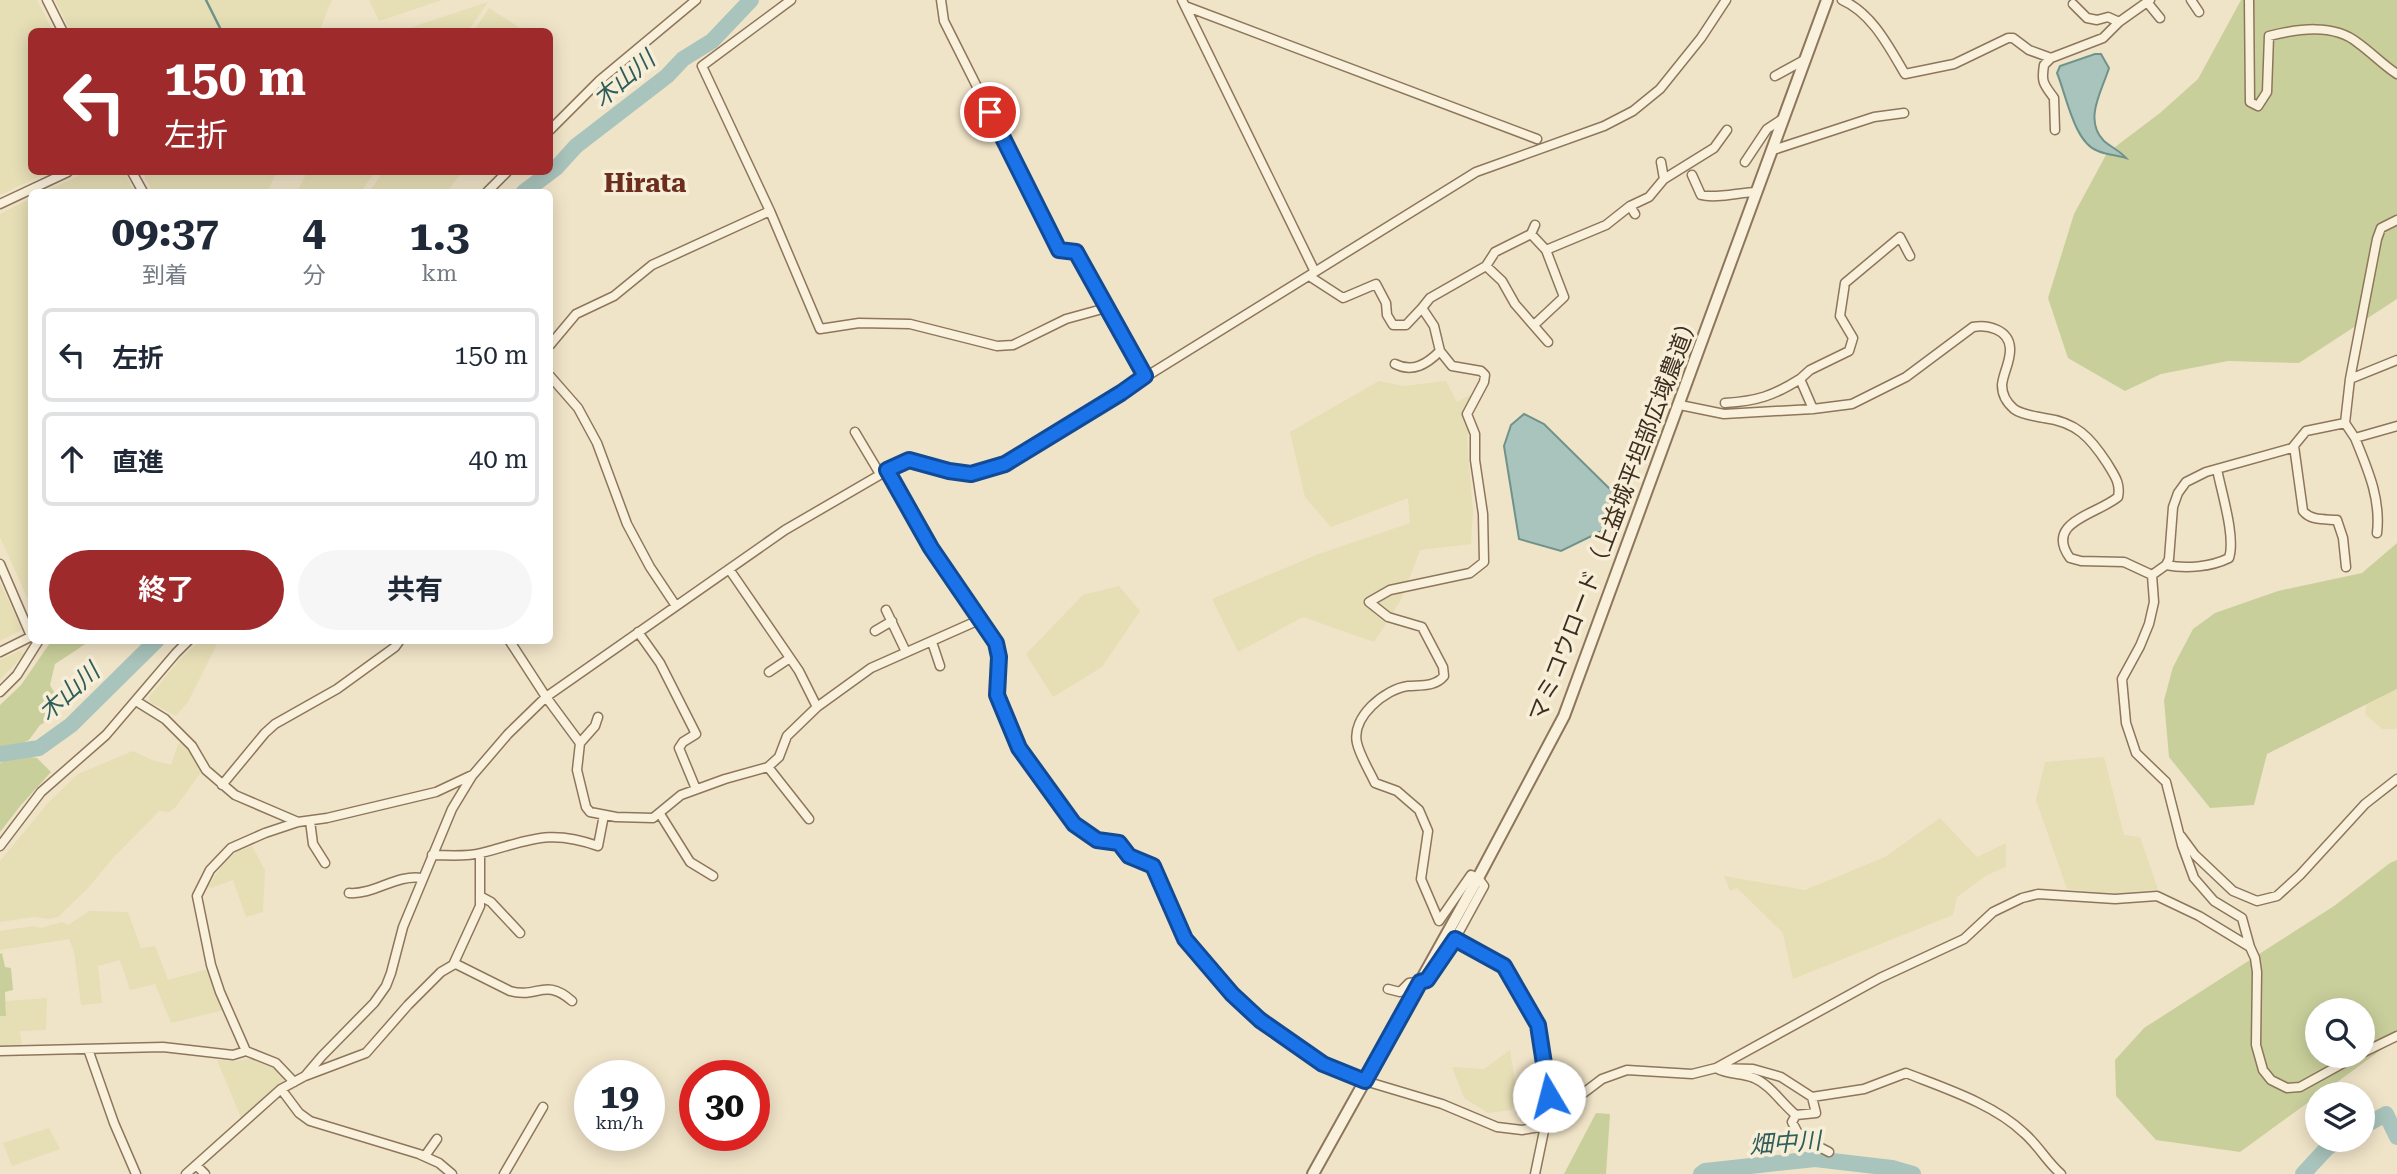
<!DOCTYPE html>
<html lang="ja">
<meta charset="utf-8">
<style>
body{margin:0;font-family:"Roboto Serif","Noto Sans JP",serif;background:#f6f6f7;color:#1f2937;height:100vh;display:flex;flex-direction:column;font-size:26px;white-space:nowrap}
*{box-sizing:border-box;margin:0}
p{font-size:23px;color:#747a83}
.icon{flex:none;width:38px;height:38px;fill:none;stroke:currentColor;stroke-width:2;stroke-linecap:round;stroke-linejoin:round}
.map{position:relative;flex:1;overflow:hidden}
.drawer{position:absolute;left:28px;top:189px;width:525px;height:455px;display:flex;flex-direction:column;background:#fff;border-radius:10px;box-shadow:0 4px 18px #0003}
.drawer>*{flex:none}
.banner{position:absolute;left:28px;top:28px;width:525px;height:147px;border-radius:10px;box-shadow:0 4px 18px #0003;background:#9e2a2b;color:#fff;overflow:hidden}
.controls{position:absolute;left:2305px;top:998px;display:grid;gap:14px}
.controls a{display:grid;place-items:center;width:70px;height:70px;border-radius:50%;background:#fff;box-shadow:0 4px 18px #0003;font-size:35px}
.speed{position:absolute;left:574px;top:1060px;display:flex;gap:14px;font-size:35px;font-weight:700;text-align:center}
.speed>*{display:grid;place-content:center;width:91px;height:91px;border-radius:50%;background:#fff;box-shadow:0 4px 18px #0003;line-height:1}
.speed small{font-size:18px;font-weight:400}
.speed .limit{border:10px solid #d22;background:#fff;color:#111}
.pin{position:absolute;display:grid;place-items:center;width:60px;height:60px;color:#fff;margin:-30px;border:4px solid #fff;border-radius:50%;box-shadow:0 2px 7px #0007}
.me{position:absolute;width:77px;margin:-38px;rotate:352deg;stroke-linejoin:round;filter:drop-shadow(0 0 5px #0008)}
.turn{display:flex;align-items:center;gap:24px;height:147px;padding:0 21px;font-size:32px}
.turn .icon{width:91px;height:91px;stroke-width:2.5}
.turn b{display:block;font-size:49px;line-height:60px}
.eta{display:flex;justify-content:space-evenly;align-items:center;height:119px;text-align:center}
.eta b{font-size:42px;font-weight:700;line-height:49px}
.button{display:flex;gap:14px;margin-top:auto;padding:14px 21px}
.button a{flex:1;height:80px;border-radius:42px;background:#9e2a2b;color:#fff;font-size:28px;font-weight:700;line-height:80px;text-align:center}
.button a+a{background:#f6f6f7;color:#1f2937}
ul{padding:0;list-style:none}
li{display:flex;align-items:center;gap:21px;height:94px;margin:0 14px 10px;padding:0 7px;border:4px solid #e0e1e3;border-radius:10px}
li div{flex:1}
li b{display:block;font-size:26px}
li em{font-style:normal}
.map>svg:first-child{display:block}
.farmland{fill:#e6deb5}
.green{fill:#c9cf9b;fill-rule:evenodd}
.water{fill:#a9c4bc;stroke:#6f938a;stroke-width:2}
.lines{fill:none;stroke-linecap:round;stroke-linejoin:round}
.stream{stroke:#6f938a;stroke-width:2.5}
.river{stroke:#a9c4bc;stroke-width:16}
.minor-casing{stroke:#8d765c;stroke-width:11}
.tertiary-casing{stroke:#8d765c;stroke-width:14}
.minor{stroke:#faf1dc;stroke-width:8}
.tertiary{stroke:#faf1dc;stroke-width:10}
.route-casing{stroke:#114b97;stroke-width:18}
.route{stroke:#1a73e8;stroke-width:12}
.labels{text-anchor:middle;stroke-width:7;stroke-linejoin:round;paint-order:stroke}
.street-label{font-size:23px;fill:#3d2e20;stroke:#f7eed8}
.water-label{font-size:24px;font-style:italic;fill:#2f5d5a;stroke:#f7eed8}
.quarter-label{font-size:26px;font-weight:bold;fill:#6b2e1e;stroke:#f7eed8}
</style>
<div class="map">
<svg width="2397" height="1174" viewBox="0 0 2397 1174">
<rect width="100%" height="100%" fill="#f0e4c8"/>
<!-- farmland -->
<path class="farmland" d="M 0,0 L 37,0 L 53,31 L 32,32 L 32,172 L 49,172 L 0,195 Z
M 55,0 L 332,0 L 319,31 L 71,32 Z
M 369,0 L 442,0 L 379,21 Z
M 488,2 L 468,31 L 400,31 Z
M 489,8 L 525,31 L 474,31 Z
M 87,172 L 125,172 L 134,192 L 44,192 Z
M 142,172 L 277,172 L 267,192 L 153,192 Z
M 307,172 L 375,172 L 361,192 L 297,192 Z
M 383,172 L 462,172 L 447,192 L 369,192 Z
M 31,198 L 31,606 L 0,537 L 0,214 Z
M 1379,381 L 1404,386 L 1446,381 L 1457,402 L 1474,393 L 1467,440 L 1473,511 L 1471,544 L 1420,550 L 1401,600 L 1374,642 L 1303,617 L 1238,652 L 1212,599 L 1316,555 L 1410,523 L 1408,498 L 1331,527 L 1305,497 L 1290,432 Z
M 0,582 L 22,630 L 0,641 Z
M 1119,586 L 1140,611 L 1102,667 L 1053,697 L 1026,654 L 1083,595 Z
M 200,641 L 216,641 L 217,644 L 188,702 L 176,716 L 150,702 L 149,697 L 180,659 Z
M 19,651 L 24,654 L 0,680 L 0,660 Z
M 2397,689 L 2397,729 L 2382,729 L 2365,714 L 2366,705 Z
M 183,742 L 202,771 L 175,808 L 169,812 L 159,811 L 113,858 L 88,888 L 58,917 L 49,919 L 34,917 L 0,922 L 0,861 L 48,803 L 78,774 L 133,751 L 152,760 L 171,765 L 178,744 Z
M 2104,757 L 2124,835 L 2140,837 L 2158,889 L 2116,894 L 2067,889 L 2036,800 L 2045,762 Z
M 1940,818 L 1977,857 L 2006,843 L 2006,867 L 1987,875 L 1957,897 L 1953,915 L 1793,979 L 1783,933 L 1737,888 L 1730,891 L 1724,876 L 1805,890 L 1885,857 Z
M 252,846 L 265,870 L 263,912 L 246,917 L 233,880 L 211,888 L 208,887 L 221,867 L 236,852 Z
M 89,911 L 128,912 L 141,948 L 155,946 L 168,980 L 208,969 L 224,1010 L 171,1023 L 155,984 L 130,990 L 120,960 L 98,966 L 102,1003 L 81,1005 L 74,952 L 69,939 L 0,950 L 0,931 L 33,926 L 41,928 L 62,922 L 68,925 Z
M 47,998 L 46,1030 L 20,1031 L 22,1048 L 0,1048 L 0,1016 L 6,1015 L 6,1001 Z
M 1510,1050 L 1516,1087 L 1512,1110 L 1488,1113 L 1464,1098 L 1452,1067 L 1484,1069 Z
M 259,1057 L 273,1063 L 287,1077 L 242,1120 L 217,1060 L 236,1061 Z
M 49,1128 L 60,1149 L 12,1166 L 3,1143 Z"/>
<!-- green -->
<path class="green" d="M 2241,0 L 2397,0 L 2397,299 L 2299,363 L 2228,361 L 2161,374 L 2125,391 L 2068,358 L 2048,298 L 2074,214 L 2107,153 L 2160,113 L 2198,79 Z
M 2397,543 L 2397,689 L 2267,754 L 2254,805 L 2210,808 L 2169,757 L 2164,700 L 2173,667 L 2193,629 L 2215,613 L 2278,591 L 2362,573 Z
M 52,640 L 90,641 L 55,664 L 50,685 L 59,701 L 52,718 L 40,725 L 29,740 L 16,746 L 0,748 L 0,705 L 21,685 Z
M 17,755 L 37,758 L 51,772 L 21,805 L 0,832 L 0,763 Z
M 2397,860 L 2397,1038 L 2321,1094 L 2317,1094 L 2317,1096 L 2240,1152 L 2156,1140 L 2116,1096 L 2115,1060 L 2144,1028 L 2334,906 L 2390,863 ZM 2317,1010 L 2362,1010 L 2362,1055 L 2317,1055 Z
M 2,953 L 5,967 L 11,968 L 13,990 L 5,992 L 6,1016 L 0,1016 L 0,954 Z
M 1596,1113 L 1610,1114 L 1606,1174 L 1564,1174 Z"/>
<!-- water -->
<path class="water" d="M 2095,54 L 2101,54 L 2109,68 C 2102,91 2083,120 2104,141 C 2112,148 2119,150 2126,158 C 2117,155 2107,155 2098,151 C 2074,143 2066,94 2057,73 L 2060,66 Z
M 1524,414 L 1544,424 L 1620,499 L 1606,529 L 1561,551 L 1519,539 L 1504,446 L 1511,425 Z"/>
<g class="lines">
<!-- stream -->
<path class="stream" d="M 206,0 L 222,32"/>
<!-- river -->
<path class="river" d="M 524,192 L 557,167 L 576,146 L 667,76 L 683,59 L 712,41 L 751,0
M 0,754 L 39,748 L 71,725 L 157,640
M 2362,1127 L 2386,1114 L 2397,1137
M 1701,1174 L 1705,1171 L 1815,1159 L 1892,1168 L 1913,1174
M 2303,1174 L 2327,1148 L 2342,1139"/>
<defs>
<path id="minor" d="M 47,0 L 63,32
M 791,0 L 702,66 L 770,211 L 820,329 L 859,323 L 910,324 L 997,346 L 1013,345 L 1066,319 L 1106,308
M 941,0 L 944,21 L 1059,250 L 1076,252 L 1145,376
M 1182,0 L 1315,272
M 1842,0 C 1872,13 1889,47 1905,74 L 1954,64 L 2008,38 L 2013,38 L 2029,50 L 2051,58
M 2191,0 L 2199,12
M 2249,0 L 2250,102 L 2258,106 L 2267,92 L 2269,36 C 2297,29 2334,23 2358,43 C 2372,53 2383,65 2397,74
M 2147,2 L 2160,18
M 2073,4 L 2087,18 L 2097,20 L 2108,17 L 2119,22 L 2150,0
M 1185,6 L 1537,139
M 1775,76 L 1806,59
M 550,130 L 600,80 L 696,0
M 2055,130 L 2054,98 C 2044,84 2041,83 2044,65 L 2051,58 L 2103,38 L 2119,22
M 1773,150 L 1874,117 L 1904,113
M 1661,162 L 1664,179
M 1745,162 L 1767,129 L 1784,118
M 132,172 L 143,192
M 1692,175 L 1701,195 C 1716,199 1741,192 1757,192
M 487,192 L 507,172
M 0,204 L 68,172
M 1635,214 L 1630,206 L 1649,197 L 1664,179 L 1714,148 L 1727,130
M 2397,220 L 2381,228 L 2377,239 L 2350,379 L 2345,423 L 2355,438 L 2397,426
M 1531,234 L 1546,250 L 1564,297 L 1534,325
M 1546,250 L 1606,225 L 1630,206
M 1486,266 L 1502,281 L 1515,304 L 1548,342
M 1309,276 L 1343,298 L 1376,284 L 1386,303 L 1387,315 L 1393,325 L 1406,325 L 1422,308 L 1434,326 L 1440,351 L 1452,366 L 1481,371 L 1485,375 L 1484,382 L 1467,414 L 1475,434 L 1475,460 L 1483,514 L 1484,562 L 1470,573 L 1390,590 L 1369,602 L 1388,617 L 1422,627 L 1443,667 L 1444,676 C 1435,687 1421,685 1408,686 C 1385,689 1351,717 1357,743 C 1360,756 1369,770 1375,783 L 1397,791 L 1419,810 L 1428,831 L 1421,879 L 1439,921 L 1471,875 L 1478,878 L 1484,886 L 1455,939 L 1504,966 L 1538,1025 L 1549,1096 L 1569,1103
M 1422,308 L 1430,298 L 1486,266 L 1495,252 L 1531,234 L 1535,225
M 550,345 L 576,314 L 614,296 L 652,265 L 770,211
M 1395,364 C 1413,373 1427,364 1440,351
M 550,376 L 578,408 L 597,443 L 627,524 L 650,567 L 676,606
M 2350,379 L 2397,360
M 1725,403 C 1757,401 1773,396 1800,379
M 1680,405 L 1724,414 L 1813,409 L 1852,404 L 1906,377 L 1973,327 C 1988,324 2009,330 2010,348 C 2011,361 2003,373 2002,385 C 2002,394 2007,403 2014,409 C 2022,415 2035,416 2044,418 C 2076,422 2090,437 2107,463 C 2114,475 2121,483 2118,497 C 2096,515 2044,522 2070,558 L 2081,561 L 2124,562 L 2152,575
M 1813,409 L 1800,379 L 1810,370 L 1849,351 L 1853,338 L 1840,316 L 1845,283 L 1900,237 L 1910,256
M 2345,423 L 2306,431 L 2292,448 L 2206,472 L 2186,482 L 2178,493 L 2173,507 L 2169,559 L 2166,565 L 2152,575 L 2154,602 L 2149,624 L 2140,646 L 2122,679 L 2126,723 L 2136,753 L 2166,782 L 2182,845 L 2194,878 L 2214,901 L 2242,918 L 2250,947 L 2255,958 L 2257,972 L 2256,1045 L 2263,1070 L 2271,1080 L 2287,1088 L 2300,1087 L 2358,1055
M 855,432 L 880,474
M 2355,438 C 2368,470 2381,499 2377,533
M 2294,446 L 2303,511 C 2311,521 2325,519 2337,520 L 2343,538 L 2346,567
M 887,470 L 931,548 L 996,643 L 999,657 L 997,695 L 1019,748 L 1075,824 L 1096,840 L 1119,843 L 1129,856 L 1153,866 L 1184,939 L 1207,967 L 1232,994 L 1260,1020 L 1323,1064 L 1365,1081 L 1442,1104 L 1497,1127 L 1522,1130 L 1545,1126
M 0,564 L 31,636
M 2166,565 C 2186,569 2211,567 2229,558 C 2236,537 2221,491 2217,469
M 729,569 L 799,671 L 817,707
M 886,610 L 906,652
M 875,631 L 892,621
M 638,632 L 660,663 L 696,734 L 683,742 L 679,748 L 696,789
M 509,640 L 546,697 L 580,743 L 577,770 L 586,807 L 590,812 L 616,817 L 653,818 L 681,795 L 725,779 L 768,767 L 779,757 L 787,736 L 817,707 L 871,668 L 979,620
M 932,642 L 940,666
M 0,652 L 32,636
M 769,672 L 790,658
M 0,692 L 17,675 L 39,640
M 136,701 L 165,719 L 192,746 L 206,770 L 235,795 L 298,822
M 580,743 L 595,726 L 598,717
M 768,767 L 809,819
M 222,785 L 265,733 L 275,724 L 337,689 L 395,647 L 400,640
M 660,814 L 690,862 L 713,876
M 310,821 L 313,844 L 325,863
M 2181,836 L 2195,855 L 2233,891 L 2257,901 L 2277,896 L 2300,875 L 2365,804 L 2397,779
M 0,846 L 41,792 L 106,735 L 176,653 L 189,640
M 432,855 C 448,855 466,857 481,853 C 529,841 548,828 598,846 L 604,815
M 349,893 C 374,895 396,874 422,878
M 480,896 L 491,902 L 520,933
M 454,963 L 510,991 C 537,999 545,977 572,1001
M 1388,989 L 1400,992 L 1409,983 L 1428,980 L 1455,939
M 88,1049 L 114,1123 L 136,1174
M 0,1051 L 163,1047 L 233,1055 L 246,1051 L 276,1063 L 294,1082
M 246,1051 L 220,992 L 211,965 L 197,896 L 210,870 L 231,848 L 265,833 L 298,822 L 327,818 L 436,792 L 470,776
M 2362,1053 L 2397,1036
M 1716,1068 L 1880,978 L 1964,939 L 1993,912 L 2022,898 L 2038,894 L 2115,899 L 2157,896 L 2199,916 L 2250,947
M 1716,1068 C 1728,1075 1741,1073 1754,1078 C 1771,1085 1782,1104 1796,1115 L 1816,1113 L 1812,1097 L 1864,1089 L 1906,1073 C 1944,1088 1994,1104 2024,1133 C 2038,1145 2047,1162 2061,1174
M 305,1076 L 366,1053 L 408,1005 L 441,972 L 453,965 L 480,906 L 480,854
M 281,1089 L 299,1113 L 310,1121 L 419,1154 L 439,1163 L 452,1174
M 1796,1115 L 1792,1122 L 1800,1137 L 1829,1152
M 425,1156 L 437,1139
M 196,1165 L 205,1174
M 186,1174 L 281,1089 L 305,1076 L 322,1056 L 374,1003 L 386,986 L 391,973 L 403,927 L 452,809 L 472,776 L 508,734 L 546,697 L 785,530 L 902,462 L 915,460 L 949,471 L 971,474 L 1005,464 L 1476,172 L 1604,126 L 1633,111 L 1660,89 L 1701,38 L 1726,0
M 504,1174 L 543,1107
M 1535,1174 L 1545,1126 L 1565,1107 L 1602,1079 L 1627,1070 L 1692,1074 L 1716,1068 L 1753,1069 L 1781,1077 L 1812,1097"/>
<path id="tertiary" d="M 1313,1174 L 1478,878 L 1564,716 L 1827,0"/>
</defs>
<!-- minor casing -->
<use href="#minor" class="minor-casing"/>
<!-- tertiary casing -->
<use href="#tertiary" class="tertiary-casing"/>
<!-- minor -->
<use href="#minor" class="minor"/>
<!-- tertiary -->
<use href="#tertiary" class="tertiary"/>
</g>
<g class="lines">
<defs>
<path id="route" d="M 990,112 L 1059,250 L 1076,252 L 1145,376 L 1121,393 L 1005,464 L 971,474 L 949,471 L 909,460 L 887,470 L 931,548 L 996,643 L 999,657 L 997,695 L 1019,748 L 1074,824 L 1097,840 L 1119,843 L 1129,856 L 1153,866 L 1185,939 L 1232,994 L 1260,1020 L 1323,1064 L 1365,1081 L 1420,982 L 1427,980 L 1455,939 L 1504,966 L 1538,1025 L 1549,1096"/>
</defs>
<!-- route casing -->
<use href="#route" class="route-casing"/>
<!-- route -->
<use href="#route" class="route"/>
</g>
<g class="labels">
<!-- street labels -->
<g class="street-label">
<text transform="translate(1614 517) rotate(-69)" y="8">マミコウロード（上益城平坦部広域農道）</text>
</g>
<!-- water labels -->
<g class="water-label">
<text transform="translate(624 79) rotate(-40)" y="8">木山川</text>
<text transform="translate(69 692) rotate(-42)" y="8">木山川</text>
<text transform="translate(1785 1143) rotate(-4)" y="8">畑中川</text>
</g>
<!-- quarter labels -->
<g class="quarter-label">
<text x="645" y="192">Hirata</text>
</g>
</g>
</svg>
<div class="controls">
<a><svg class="icon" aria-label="search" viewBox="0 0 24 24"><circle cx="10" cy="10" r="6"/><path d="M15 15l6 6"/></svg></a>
<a><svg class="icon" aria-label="layers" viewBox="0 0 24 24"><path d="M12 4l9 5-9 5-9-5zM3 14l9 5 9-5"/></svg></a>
</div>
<div class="speed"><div>19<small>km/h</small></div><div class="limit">30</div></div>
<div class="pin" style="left:990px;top:112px;background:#d93025"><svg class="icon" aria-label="arrive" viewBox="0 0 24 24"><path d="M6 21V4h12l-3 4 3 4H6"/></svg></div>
<svg class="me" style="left:1549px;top:1096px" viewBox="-20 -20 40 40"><circle r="19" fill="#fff"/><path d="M0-13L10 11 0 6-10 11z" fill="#1a73e8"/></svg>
<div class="banner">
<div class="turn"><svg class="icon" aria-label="left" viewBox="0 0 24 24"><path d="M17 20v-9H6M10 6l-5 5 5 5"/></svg><div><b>150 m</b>左折</div></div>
</div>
<section class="drawer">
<div class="eta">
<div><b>09:37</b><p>到着</p></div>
<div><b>4</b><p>分</p></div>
<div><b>1.3</b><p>km</p></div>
</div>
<ul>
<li><svg class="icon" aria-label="left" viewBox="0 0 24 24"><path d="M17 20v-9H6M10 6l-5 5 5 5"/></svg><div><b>左折</b></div><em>150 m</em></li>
<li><svg class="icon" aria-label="ahead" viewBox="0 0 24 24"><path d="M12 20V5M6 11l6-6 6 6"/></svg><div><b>直進</b></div><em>40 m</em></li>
</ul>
<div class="button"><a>終了</a><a>共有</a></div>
</section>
</div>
